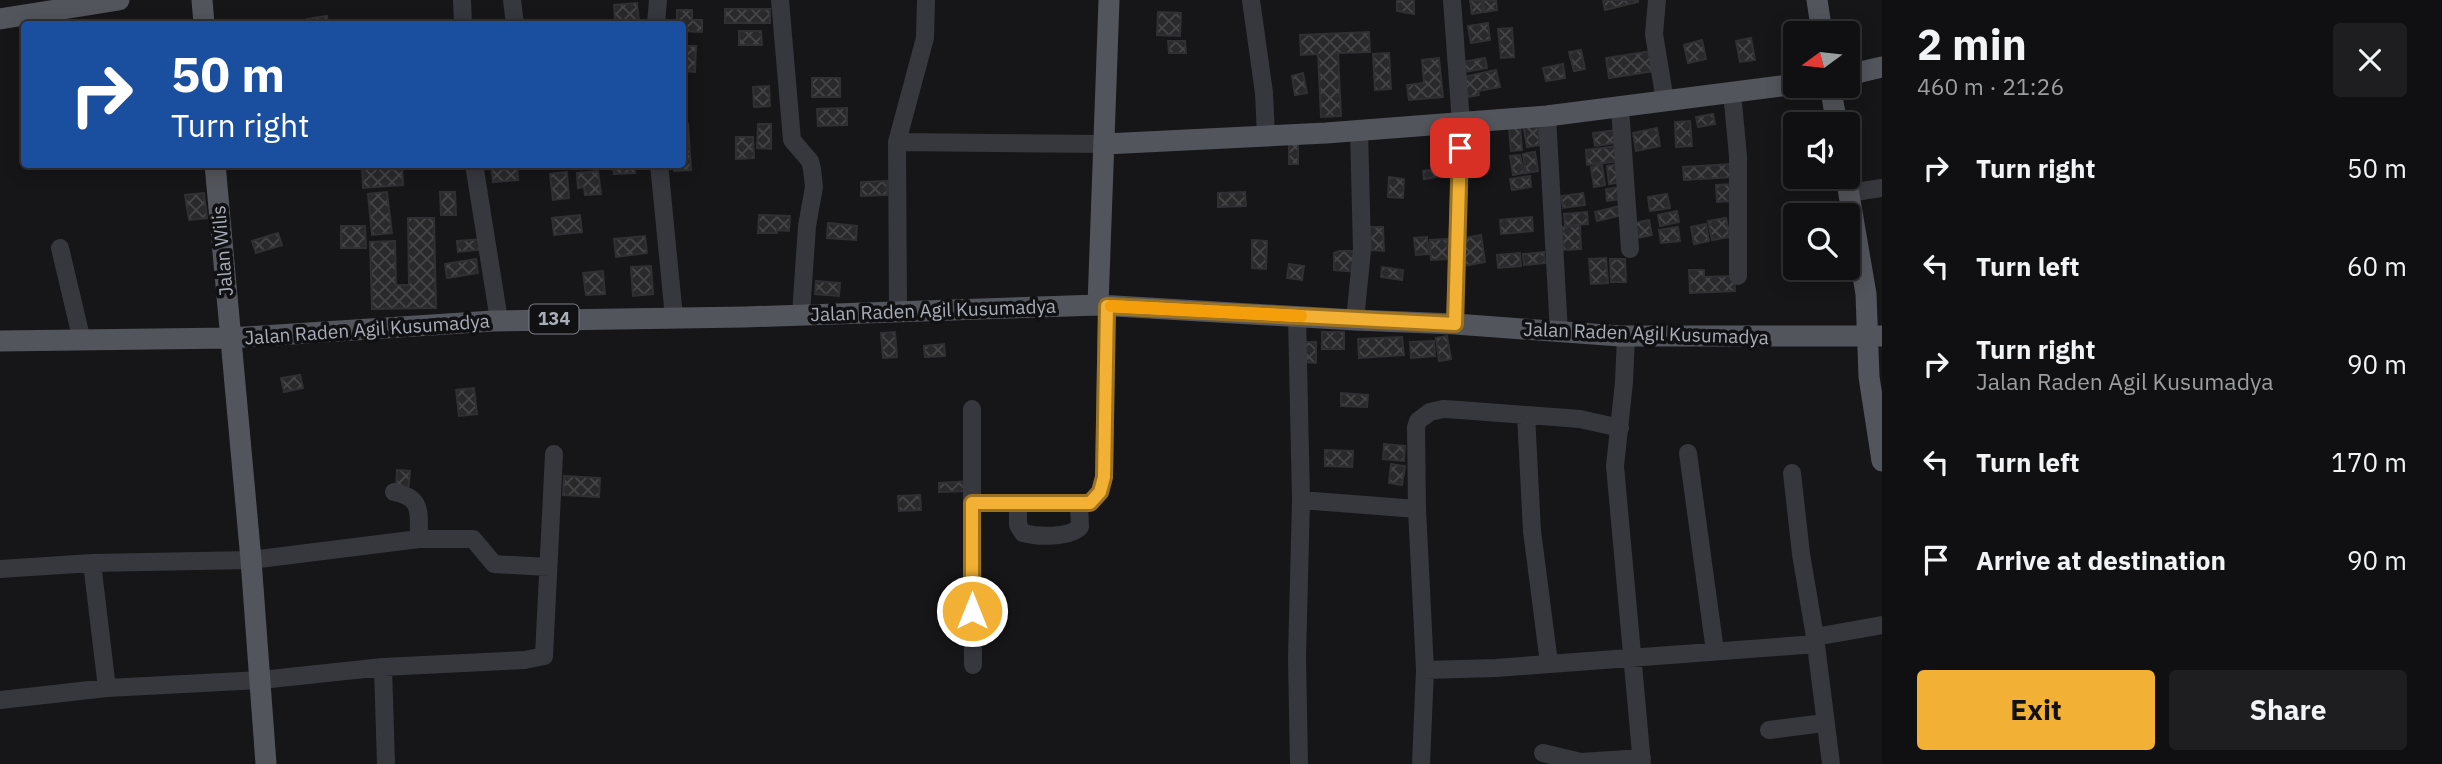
<!DOCTYPE html>
<meta charset="utf-8">
<style>
body{margin:0;font-family:"IBM Plex Sans",sans-serif;background:#1e1e20;color:#f1f3f6;height:100vh;display:flex;flex-direction:column;font-size:26px;white-space:nowrap}
*{box-sizing:border-box;margin:0}
p{font-size:23px;color:#9c9d9f}
.icon{flex:none;width:38px;height:38px;fill:none;stroke:currentColor;stroke-width:2;stroke-linecap:round;stroke-linejoin:round}
.map{position:relative;flex:1;overflow:hidden}
.side{display:flex;flex-direction:column;background:#101012;width:560px}
.side>*{flex:none}
.banner{position:absolute;left:21px;top:21px;width:665px;height:147px;border-radius:7px;box-shadow:0 4px 18px #0003,0 0 0 2px #303032;background:#1a4fa0;color:#fff;overflow:hidden}
.needle{width:46px;rotate:255deg}
.buttons{position:absolute;left:1783px;top:21px;display:grid;gap:14px}
.buttons a{display:grid;place-items:center;width:77px;height:77px;border-radius:7px;background:#101012;box-shadow:0 4px 18px #0003,0 0 0 2px #303032;font-size:35px}
.pin{position:absolute;display:grid;place-items:center;width:60px;height:60px;color:#fff;margin:-30px;border-radius:14px;box-shadow:0 4px 10px #0006}
.me{position:absolute;width:77px;margin:-38px;rotate:0deg;stroke-linejoin:round;filter:drop-shadow(0 0 5px #0008)}
.turn{display:flex;align-items:center;gap:24px;height:147px;padding:0 35px;font-size:32px}
.turn .icon{width:91px;height:91px;stroke-width:2.5}
.turn b{display:block;font-size:49px;line-height:60px}
.round{display:grid;place-items:center;flex:none;width:74px;height:74px;border-radius:7px;background:#1e1e20}
.overview{display:flex;align-items:center;justify-content:space-between;height:119px;padding:0 35px}
h1{font-size:42px;font-weight:800;line-height:52px}
.cta{display:flex;gap:14px;margin-top:auto;padding:14px 35px}
.cta a{flex:1;height:80px;border-radius:7px;background:#f2b134;color:#111;font-size:28px;font-weight:800;line-height:80px;text-align:center}
.cta a+a{background:#1e1e20;color:#f1f3f6}
ul{padding:0;list-style:none}
li{display:flex;align-items:center;gap:21px;height:98px;padding:0 35px}
li div{flex:1}
li b{display:block;font-size:26px}
li em{font-style:normal}
main{display:flex;flex:1;min-height:0}
.map>svg:first-child{display:block}
.building{fill:url(#building-cross-hatch);stroke:#303034;stroke-width:2}
.lines{fill:none;stroke-linecap:round;stroke-linejoin:round}
.minor{stroke:#37383d;stroke-width:18}
.major{stroke:#53555c;stroke-width:21}
.route-casing{stroke:#9d7322;stroke-width:18}
.route{stroke:#f2b134;stroke-width:12}
.slow{stroke:#f59e0b;stroke-width:12}
.labels{text-anchor:middle;stroke-width:7;stroke-linejoin:round;paint-order:stroke}
.shield{fill:#111113;stroke:#7b7e86;stroke-width:2}
.shield-label{font-size:18px;font-weight:bold;fill:#a8adb8}
.street-label{font-size:19px;fill:#a8adb8;stroke:#111113}
</style>
<main>
<div class="map">
<svg width="1882" height="764" viewBox="0 0 1882 764">
<defs>
<pattern id="building-cross-hatch" width="8" height="8" patternUnits="userSpaceOnUse" patternTransform="scale(1.75)"><rect width="8" height="8" fill="#29292c"/><path d="M0 0l8 8M0 8l8-8" fill="none" stroke="#454548"/></pattern>
</defs>
<rect width="100%" height="100%" fill="#161618"/>
<!-- building -->
<path class="building" d="M 1397,0 L 1414,0 L 1414,14 L 1397,11 Z
M 1470,0 L 1481,0 L 1483,12 L 1472,14 Z
M 1483,0 L 1496,0 L 1497,10 L 1485,12 Z
M 1603,0 L 1638,0 L 1638,2 L 1605,10 Z
M 637,3 L 639,21 L 615,23 L 614,5 Z
M 725,9 L 770,9 L 770,23 L 725,23 Z
M 677,10 L 692,10 L 692,20 L 702,20 L 702,32 L 682,31 L 682,24 L 677,24 Z
M 1158,12 L 1181,13 L 1180,36 L 1157,35 Z
M 327,16 L 328,24 L 308,24 L 307,19 Z
M 1488,23 L 1490,40 L 1471,43 L 1468,26 Z
M 1512,28 L 1514,57 L 1501,58 L 1498,29 Z
M 739,31 L 761,31 L 762,45 L 739,45 Z
M 1369,32 L 1370,52 L 1338,53 L 1341,116 L 1321,117 L 1318,54 L 1301,55 L 1300,35 Z
M 1751,38 L 1755,60 L 1740,62 L 1736,41 Z
M 1702,40 L 1706,59 L 1688,63 L 1684,45 Z
M 1168,41 L 1185,41 L 1186,53 L 1169,53 Z
M 682,46 L 696,46 L 695,72 L 682,71 Z
M 1581,50 L 1585,69 L 1574,71 L 1569,52 Z
M 1652,51 L 1655,71 L 1609,78 L 1606,58 Z
M 1389,53 L 1391,89 L 1375,90 L 1373,54 Z
M 1439,58 L 1443,97 L 1409,100 L 1407,85 L 1424,83 L 1422,60 Z
M 1485,58 L 1487,68 L 1464,72 L 1462,62 Z
M 1563,64 L 1565,78 L 1546,81 L 1543,68 Z
M 1496,70 L 1500,87 L 1478,91 L 1479,95 L 1463,98 L 1459,78 Z
M 1303,73 L 1307,93 L 1295,95 L 1292,76 Z
M 812,78 L 840,78 L 840,97 L 812,97 Z
M 769,86 L 770,106 L 754,107 L 753,87 Z
M 847,108 L 847,125 L 818,126 L 817,109 Z
M 1713,114 L 1715,124 L 1698,127 L 1696,117 Z
M 1690,121 L 1692,146 L 1676,147 L 1675,122 Z
M 1537,122 L 1540,145 L 1527,147 L 1523,124 Z
M 688,124 L 691,170 L 674,171 L 674,164 L 682,164 L 682,125 Z
M 758,124 L 771,124 L 771,149 L 757,148 Z
M 1509,127 L 1520,127 L 1522,150 L 1511,151 Z
M 1657,128 L 1660,146 L 1636,151 L 1633,133 Z
M 1615,130 L 1617,143 L 1595,146 L 1593,133 Z
M 736,137 L 753,137 L 754,158 L 736,159 Z
M 1289,141 L 1298,141 L 1298,164 L 1289,164 Z
M 1618,146 L 1619,161 L 1587,165 L 1586,150 Z
M 1535,152 L 1538,171 L 1526,173 L 1523,154 Z
M 1520,155 L 1524,173 L 1513,175 L 1510,156 Z
M 402,164 L 403,185 L 363,188 L 362,166 Z
M 491,164 L 517,164 L 518,180 L 493,182 Z
M 613,164 L 634,164 L 635,173 L 614,174 Z
M 1619,164 L 1622,182 L 1609,184 L 1607,166 Z
M 1732,164 L 1733,177 L 1684,180 L 1683,167 Z
M 1602,165 L 1605,185 L 1594,187 L 1591,167 Z
M 1442,168 L 1443,176 L 1424,179 L 1423,171 Z
M 598,171 L 601,194 L 585,195 L 584,187 L 578,188 L 577,173 Z
M 567,172 L 569,198 L 553,200 L 550,174 Z
M 1530,176 L 1531,187 L 1512,190 L 1510,179 Z
M 1389,177 L 1404,179 L 1403,198 L 1388,197 Z
M 887,181 L 887,195 L 861,196 L 861,182 Z
M 1733,184 L 1734,201 L 1717,202 L 1716,185 Z
M 1622,187 L 1623,199 L 1607,201 L 1606,189 Z
M 387,192 L 392,233 L 372,235 L 368,194 Z
M 440,192 L 455,192 L 456,215 L 441,215 Z
M 1245,192 L 1246,206 L 1218,207 L 1218,193 Z
M 204,193 L 207,218 L 189,220 L 185,195 Z
M 1583,193 L 1585,205 L 1563,208 L 1561,196 Z
M 1667,194 L 1670,208 L 1650,211 L 1648,197 Z
M 1624,205 L 1626,214 L 1597,221 L 1595,212 Z
M 1677,211 L 1679,222 L 1660,226 L 1658,215 Z
M 1587,212 L 1588,224 L 1565,226 L 1564,214 Z
M 580,215 L 582,232 L 554,235 L 552,218 Z
M 759,215 L 790,216 L 789,231 L 777,230 L 777,233 L 758,233 Z
M 1532,217 L 1533,231 L 1501,234 L 1500,220 Z
M 408,218 L 434,218 L 436,308 L 372,309 L 370,242 L 395,241 L 396,285 L 409,285 Z
M 1726,218 L 1730,237 L 1712,240 L 1708,221 Z
M 1649,220 L 1652,235 L 1637,238 L 1634,223 Z
M 828,223 L 857,226 L 856,240 L 827,238 Z
M 1706,224 L 1709,241 L 1694,244 L 1691,227 Z
M 341,226 L 365,226 L 366,248 L 341,248 Z
M 1580,226 L 1581,249 L 1563,250 L 1562,227 Z
M 1370,227 L 1383,227 L 1384,251 L 1371,250 Z
M 1678,227 L 1680,241 L 1661,243 L 1659,230 Z
M 278,233 L 282,245 L 256,253 L 252,241 Z
M 1481,235 L 1485,262 L 1464,266 L 1460,239 Z
M 645,236 L 647,253 L 616,257 L 614,239 Z
M 1427,237 L 1429,254 L 1416,255 L 1414,238 Z
M 483,239 L 484,249 L 458,252 L 457,241 Z
M 1447,239 L 1448,259 L 1431,260 L 1430,240 Z
M 1252,240 L 1267,241 L 1266,269 L 1252,268 Z
M 1340,251 L 1358,251 L 1358,272 L 1334,270 L 1334,253 Z
M 1544,252 L 1545,263 L 1524,265 L 1523,254 Z
M 1520,253 L 1521,266 L 1498,268 L 1497,255 Z
M 1606,258 L 1608,283 L 1591,284 L 1589,259 Z
M 476,259 L 478,273 L 447,278 L 445,264 Z
M 1610,259 L 1625,259 L 1626,282 L 1611,282 Z
M 1289,264 L 1304,266 L 1302,280 L 1287,278 Z
M 651,266 L 653,294 L 633,296 L 631,267 Z
M 1382,267 L 1403,270 L 1402,280 L 1381,277 Z
M 1689,270 L 1704,270 L 1704,277 L 1734,276 L 1735,291 L 1690,293 Z
M 603,271 L 605,294 L 586,295 L 583,273 Z
M 816,281 L 840,283 L 839,296 L 815,294 Z
M 895,332 L 897,357 L 883,358 L 881,333 Z
M 1322,332 L 1344,332 L 1344,349 L 1322,349 Z
M 1447,336 L 1451,359 L 1439,361 L 1436,338 Z
M 1402,337 L 1404,355 L 1359,358 L 1358,339 Z
M 1434,341 L 1435,356 L 1411,358 L 1410,342 Z
M 1305,342 L 1316,342 L 1316,363 L 1305,362 Z
M 944,344 L 945,356 L 925,357 L 924,346 Z
M 300,375 L 303,388 L 284,392 L 281,378 Z
M 474,388 L 477,414 L 459,416 L 456,390 Z
M 1341,393 L 1368,395 L 1367,407 L 1341,406 Z
M 1384,444 L 1405,446 L 1404,461 L 1383,459 Z
M 1325,450 L 1353,451 L 1352,467 L 1325,466 Z
M 1391,464 L 1405,466 L 1402,485 L 1389,483 Z
M 397,470 L 410,471 L 408,492 L 396,491 Z
M 564,476 L 600,478 L 599,497 L 563,495 Z
M 969,481 L 970,491 L 939,492 L 939,483 Z
M 920,495 L 921,510 L 899,511 L 898,496 Z"/>
<g class="lines">
<!-- minor -->
<path class="minor" d="M 462,0 L 463,24
M 512,0 L 515,24
M 780,0 L 792,140 L 810,161 L 812,169 L 814,187 L 807,226 L 801,314
M 1251,0 L 1264,93 L 1266,136
M 1452,0 L 1461,123 L 1455,324
M 1657,0 L 1654,34 L 1665,101
M 656,24 L 658,0
M 1732,92 L 1738,156 L 1738,276
M 1620,108 L 1630,249
M 1547,116 L 1559,333
M 897,142 L 1105,144
M 474,164 L 499,320
M 659,164 L 674,317
M 1849,193 L 1882,188
M 60,248 L 82,341
M 898,312 L 897,142 L 925,38 L 926,0
M 1297,316 L 1301,500 L 1297,658 L 1299,764
M 1355,320 L 1362,250 L 1359,130
M 1626,336 L 1624,382 L 1615,466 L 1642,764
M 972,409 L 972,503
M 1526,415 L 1532,531 L 1549,663
M 1688,453 L 1715,651
M 1792,473 L 1801,554 L 1815,637 L 1831,764
M 394,492 C 424,498 418,513 419,539
M 1301,500 L 1417,509 L 1425,670 L 1421,764
M 1018,504 L 1018,525 L 1023,533 C 1038,537 1069,538 1080,527 L 1079,503
M 1417,509 L 1416,427 L 1418,421 L 1430,412 L 1443,409 L 1460,410 L 1580,419 L 1620,428
M 92,563 L 107,688
M 0,569 L 92,563 L 251,560 L 419,539 L 473,539 L 494,564 L 548,567
M 1815,637 L 1882,625
M 973,665 L 972,503 L 1090,503 L 1100,492 L 1104,477 L 1107,306
M 383,667 L 386,764
M 1425,670 L 1496,668 L 1816,644
M 0,700 L 107,688 L 261,680 L 383,667 L 525,660 L 544,656 L 554,454
M 1769,730 L 1824,723
M 1543,753 L 1581,762 L 1642,758"/>
<!-- major -->
<path class="major" d="M 202,0 L 204,24
M 1817,0 L 1822,33
M 0,19 L 119,0
M 1848,75 L 1882,67
M 1830,86 L 1837,124
M 1105,144 L 1326,133 L 1547,116 L 1796,84
M 215,164 L 251,560 L 266,764
M 1846,177 L 1866,294 L 1869,377 L 1882,461
M 1098,305 L 1109,0
M 0,341 L 230,338 L 493,321 L 745,317 L 1098,305 L 1355,320 L 1455,324 L 1620,336 L 1882,336"/>
</g>
<g class="lines">
<defs>
<path id="route" d="M 972,611 L 972,503 L 1090,503 L 1100,492 L 1104,477 L 1107,306 L 1455,324 L 1460,148"/>
</defs>
<!-- route casing -->
<use href="#route" class="route-casing"/>
<!-- route -->
<use href="#route" class="route"/>
<!-- slow -->
<path class="slow" d="M 1111,306 L 1301,316"/>
</g>
<g class="labels">
<!-- shield labels -->
<rect class="shield" x="529.5" y="304.5" width="49" height="29" rx="5"/>
<g class="shield-label">
<text x="554" y="325">134</text>
</g>
<!-- street labels -->
<g class="street-label">
<text transform="translate(222 251) rotate(-95)" y="7">Jalan Wilis</text>
<text transform="translate(933 310) rotate(-2)" y="7">Jalan Raden Agil Kusumadya</text>
<text transform="translate(367 329) rotate(-4)" y="7">Jalan Raden Agil Kusumadya</text>
<text transform="translate(1646 333) rotate(2)" y="7">Jalan Raden Agil Kusumadya</text>
</g>
</g>
</svg>
<div class="buttons">
<a><svg class="needle" viewBox="-14 -14 28 28"><path d="M0-13l5 13h-10z" fill="#e53935"/><path d="M0 13l5-13h-10z" fill="#9c9d9f"/></svg></a>
<a><svg class="icon" aria-label="sound" viewBox="0 0 24 24"><path d="M4 9h4l5-4v14l-5-4H4zM17 9q2 3 0 6"/></svg></a>
<a><svg class="icon" aria-label="search" viewBox="0 0 24 24"><circle cx="10" cy="10" r="6"/><path d="M15 15l6 6"/></svg></a>
</div>
<div class="pin" style="left:1460px;top:148px;background:#d93025"><svg class="icon" aria-label="arrive" viewBox="0 0 24 24"><path d="M6 21V4h12l-3 4 3 4H6"/></svg></div>
<svg class="me" style="left:972px;top:611px" viewBox="-20 -20 40 40"><circle r="17" fill="#f2b134" stroke="#fff" stroke-width="3"/><path d="M0-11L8 9 0 5-8 9z" fill="#fff"/></svg>
<div class="banner">
<div class="turn"><svg class="icon" aria-label="right" viewBox="0 0 24 24"><path d="M7 20v-9h11M14 6l5 5-5 5"/></svg><div><b>50 m</b>Turn right</div></div>
</div>
</div>
<section class="side">
<div class="overview"><div><h1>2 min</h1><p>460 m · 21:26</p></div><a class="round"><svg class="icon" aria-label="close" viewBox="0 0 24 24"><path d="M6 6l12 12M18 6L6 18"/></svg></a></div>
<ul>
<li><svg class="icon" aria-label="right" viewBox="0 0 24 24"><path d="M7 20v-9h11M14 6l5 5-5 5"/></svg><div><b>Turn right</b></div><em>50 m</em></li>
<li><svg class="icon" aria-label="left" viewBox="0 0 24 24"><path d="M17 20v-9H6M10 6l-5 5 5 5"/></svg><div><b>Turn left</b></div><em>60 m</em></li>
<li><svg class="icon" aria-label="right" viewBox="0 0 24 24"><path d="M7 20v-9h11M14 6l5 5-5 5"/></svg><div><b>Turn right</b><p>Jalan Raden Agil Kusumadya</p></div><em>90 m</em></li>
<li><svg class="icon" aria-label="left" viewBox="0 0 24 24"><path d="M17 20v-9H6M10 6l-5 5 5 5"/></svg><div><b>Turn left</b></div><em>170 m</em></li>
<li><svg class="icon" aria-label="arrive" viewBox="0 0 24 24"><path d="M6 21V4h12l-3 4 3 4H6"/></svg><div><b>Arrive at destination</b></div><em>90 m</em></li>
</ul>
<div class="cta"><a>Exit</a><a>Share</a></div>
</section>
</main>
